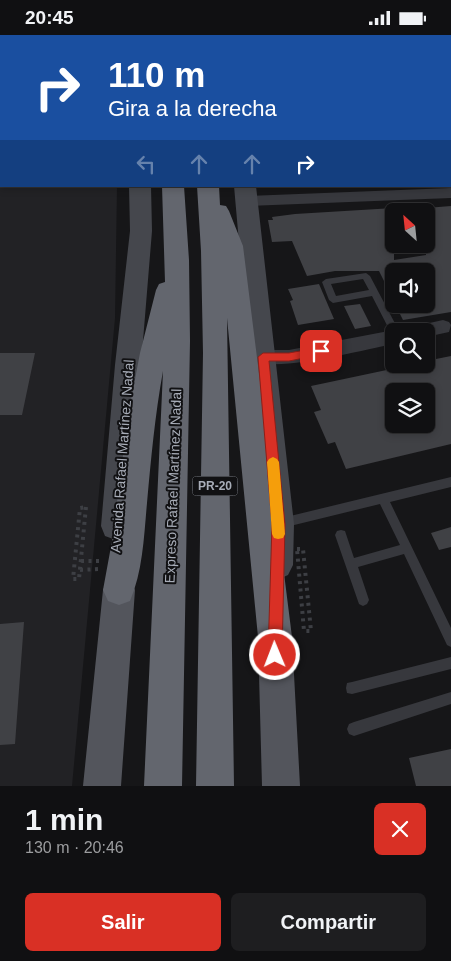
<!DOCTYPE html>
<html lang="es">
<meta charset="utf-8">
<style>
body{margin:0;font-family:Helvetica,sans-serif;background:#1e1e20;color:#f1f3f6;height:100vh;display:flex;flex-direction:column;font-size:19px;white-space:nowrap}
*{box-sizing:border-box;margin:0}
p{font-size:16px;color:#9c9d9f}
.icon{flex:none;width:28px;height:28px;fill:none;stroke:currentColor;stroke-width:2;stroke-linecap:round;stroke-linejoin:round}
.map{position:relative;height:751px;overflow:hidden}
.drawer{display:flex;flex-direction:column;background:#101012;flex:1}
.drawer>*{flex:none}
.top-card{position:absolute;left:0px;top:0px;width:451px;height:152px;box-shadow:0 2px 8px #0003,0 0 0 1px #303032;background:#1a4fa0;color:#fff;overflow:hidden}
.needle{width:32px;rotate:333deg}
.buttons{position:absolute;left:385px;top:168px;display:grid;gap:10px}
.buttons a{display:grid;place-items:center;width:50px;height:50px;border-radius:8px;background:#101012;box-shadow:0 2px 8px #0003,0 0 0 1px #303032;font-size:25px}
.pin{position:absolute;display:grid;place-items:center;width:42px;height:42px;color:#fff;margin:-21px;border-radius:10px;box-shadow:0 2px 8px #0006}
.me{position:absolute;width:55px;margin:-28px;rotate:359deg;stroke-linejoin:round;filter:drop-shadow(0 0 4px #0008)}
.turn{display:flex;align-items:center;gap:18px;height:105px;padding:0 25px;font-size:22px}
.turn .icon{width:65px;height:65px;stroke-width:2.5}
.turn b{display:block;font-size:35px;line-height:42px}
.lanes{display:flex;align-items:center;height:48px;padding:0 25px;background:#0003;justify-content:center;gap:25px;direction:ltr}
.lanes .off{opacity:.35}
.round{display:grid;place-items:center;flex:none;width:52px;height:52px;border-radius:8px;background:#1e1e20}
.head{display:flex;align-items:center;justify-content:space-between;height:85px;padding:0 25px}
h1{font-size:30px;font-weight:800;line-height:38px}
.action{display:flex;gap:10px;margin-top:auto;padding:10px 25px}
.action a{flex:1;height:58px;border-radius:8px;background:#d93025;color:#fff;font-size:20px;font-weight:800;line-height:58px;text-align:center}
.action a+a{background:#1e1e20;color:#f1f3f6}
.status{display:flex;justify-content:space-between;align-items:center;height:35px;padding:0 25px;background:#101012;direction:ltr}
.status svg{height:14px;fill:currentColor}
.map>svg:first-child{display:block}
.built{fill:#222225}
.building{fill:#404145;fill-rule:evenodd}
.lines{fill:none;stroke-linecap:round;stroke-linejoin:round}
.path{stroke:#3d3f44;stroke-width:4;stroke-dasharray:3 4.5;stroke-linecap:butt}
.service{fill:#37383d;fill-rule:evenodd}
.minor{fill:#37383d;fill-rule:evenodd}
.secondary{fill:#45474d;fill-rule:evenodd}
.primary{fill:#53555c;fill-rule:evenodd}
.motorway{fill:#63666e;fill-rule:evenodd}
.route{fill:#d93025;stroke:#8d1f18}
.slow{fill:#f59e0b}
.labels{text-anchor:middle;stroke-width:4;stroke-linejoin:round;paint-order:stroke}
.shield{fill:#111113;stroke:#7b7e86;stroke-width:1}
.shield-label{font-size:12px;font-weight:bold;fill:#a8adb8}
.street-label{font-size:14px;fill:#a8adb8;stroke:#111113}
</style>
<div class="status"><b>20:45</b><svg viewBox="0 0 49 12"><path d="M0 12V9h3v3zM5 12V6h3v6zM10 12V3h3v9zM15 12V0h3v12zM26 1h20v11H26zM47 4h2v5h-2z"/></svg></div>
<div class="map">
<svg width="451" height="751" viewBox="0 0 451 751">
<rect width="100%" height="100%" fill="#161618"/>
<!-- built -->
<path class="built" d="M 0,0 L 119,0 L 1,1 L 1,151 L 117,151 L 115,283 L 72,751 L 0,751 Z"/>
<!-- building -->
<path class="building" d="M 451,171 L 451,277 L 403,285 L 395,269 L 426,269 L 426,236 L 394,236 L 394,266 L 379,236 L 335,236 L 307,241 L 292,206 L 272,207 L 268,185 L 273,185 L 272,182 L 295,179 L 394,173 L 394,225 L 426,220 L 426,173 Z
M 319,249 L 334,284 L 298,290 L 290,266 L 293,265 L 288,254 Z
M 360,269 L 371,291 L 355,294 L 344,271 Z
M 0,318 L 35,318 L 22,380 L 0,380 Z
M 451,321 L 451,409 L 346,434 L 335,407 L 328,409 L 314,377 L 321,375 L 311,351 L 415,329 L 426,329 L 426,326 ZM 394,356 L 426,356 L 426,389 L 394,389 Z
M 451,492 L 451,512 L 439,515 L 431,498 Z
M 24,587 L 15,709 L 0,710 L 0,589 Z
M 451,714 L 451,751 L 416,751 L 409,723 Z"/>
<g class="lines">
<!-- path -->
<path class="path" d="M 86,472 L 79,544 L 73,544 L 80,473 Z
M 297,514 L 303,514 L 311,596 L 304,596 Z
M 81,526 L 101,526
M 80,535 L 99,534"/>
<!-- service -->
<path class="service" d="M 366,238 L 370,241 L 399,296 L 394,296 L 394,299 L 391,298 L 372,261 L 333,268 L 329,265 L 322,247 L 326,244 ZM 363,244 L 369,255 L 336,261 L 331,249 Z
M 451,442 L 451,452 L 390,467 L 451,593 L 451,612 L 447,610 L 404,519 L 358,532 L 369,565 L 367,569 L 363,571 L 359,569 L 335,500 L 337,496 L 341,495 L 345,496 L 354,523 L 400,510 L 380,469 L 282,493 L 278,492 L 276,488 L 278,484 L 282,483 Z
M 451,622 L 451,634 L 352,659 L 347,658 L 346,653 L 347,648 L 352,647 Z
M 451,657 L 451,669 L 354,701 L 349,699 L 347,694 L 349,689 L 354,687 Z"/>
<!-- minor -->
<path class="minor" d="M 451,153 L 451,163 L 247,171 L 241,170 L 239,166 L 241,162 L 247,161 Z
M 443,285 L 449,287 L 451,290 L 449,297 L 426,302 L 426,296 L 414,296 L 416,291 Z
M 394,295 L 398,296 L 394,296 L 394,309 C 361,315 285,336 256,327 L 254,322 L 256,317 L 263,315 L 289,315 Z"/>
<!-- secondary -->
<path class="secondary" d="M 124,0 L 142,0 L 142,1 L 125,1 Z
M 210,0 L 228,0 L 228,1 L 211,1 Z
M 129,151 L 151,151 L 152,196 L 141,330 L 131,491 L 127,501 L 116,505 L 105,501 L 101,491 L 115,330 L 130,196 Z
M 234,151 L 256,151 L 294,489 L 293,530 L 288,540 L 277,545 L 266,540 L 261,530 L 264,489 Z"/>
<!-- primary -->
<path class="primary" d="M 119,540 L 130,544 L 135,555 L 121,751 L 83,751 L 103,555 L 108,544 Z
M 275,585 L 287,590 L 292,602 L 300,751 L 262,751 L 258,602 L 263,590 Z"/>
<!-- motorway -->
<path class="motorway" d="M 153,0 L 171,0 L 171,1 L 154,1 Z
M 177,0 L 195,0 L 195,1 L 178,1 Z
M 162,151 L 184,151 L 189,225 L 190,306 L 182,751 L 144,751 L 163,336 C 155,380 151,424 147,468 C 144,500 143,536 130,566 L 119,570 L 108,566 L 103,555 L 112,506 L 128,381 L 140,318 L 156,255 L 159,249 L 165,247 Z
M 197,151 L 219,151 L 220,170 L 226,171 L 229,176 L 243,211 L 292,602 L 287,614 L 275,619 L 263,614 L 258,602 L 227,283 L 234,751 L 196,751 L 203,318 L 201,216 Z"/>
</g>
<!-- route -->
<path class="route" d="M 321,312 L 326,316 L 325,319 L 289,326 L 269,326 L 285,489 L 282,620 L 280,626 L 275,628 L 270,626 L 268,620 L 272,489 L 258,322 L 263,318 L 289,318 Z"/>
<!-- slow -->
<path class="slow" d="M 273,422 L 277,424 L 279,427 L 285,499 L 283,503 L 278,504 L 274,503 L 272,499 L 267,427 L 269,424 Z"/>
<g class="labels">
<!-- shield labels -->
<rect class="shield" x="192.5" y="441.5" width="45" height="19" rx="4"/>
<g class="shield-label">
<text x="215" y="455">PR-20</text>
</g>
<!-- street labels -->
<g class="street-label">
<text transform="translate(122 421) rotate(-86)" y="5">Avenida Rafael Martínez Nadal</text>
<text transform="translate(173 451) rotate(-88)" y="5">Expreso Rafael Martínez Nadal</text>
</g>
</g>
</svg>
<div class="buttons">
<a><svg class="needle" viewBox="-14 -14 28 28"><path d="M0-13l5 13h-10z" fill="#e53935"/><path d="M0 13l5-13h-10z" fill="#9c9d9f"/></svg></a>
<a><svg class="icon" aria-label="sound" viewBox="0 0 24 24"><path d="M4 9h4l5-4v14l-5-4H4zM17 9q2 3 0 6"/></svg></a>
<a><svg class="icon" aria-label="search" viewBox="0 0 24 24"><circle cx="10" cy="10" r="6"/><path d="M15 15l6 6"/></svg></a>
<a><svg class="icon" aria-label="layers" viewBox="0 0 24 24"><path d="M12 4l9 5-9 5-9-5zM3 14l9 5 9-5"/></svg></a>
</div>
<div class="pin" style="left:321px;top:316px;background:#d93025"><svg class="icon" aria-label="arrive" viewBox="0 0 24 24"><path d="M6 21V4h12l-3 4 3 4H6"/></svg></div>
<svg class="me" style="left:275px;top:620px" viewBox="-20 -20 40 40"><circle r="17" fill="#d93025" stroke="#fff" stroke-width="3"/><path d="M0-11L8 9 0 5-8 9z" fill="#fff"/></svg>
<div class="top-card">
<div class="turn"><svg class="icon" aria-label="right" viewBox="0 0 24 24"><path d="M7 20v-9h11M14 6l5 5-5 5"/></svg><div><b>110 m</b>Gira a la derecha</div></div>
<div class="lanes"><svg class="icon off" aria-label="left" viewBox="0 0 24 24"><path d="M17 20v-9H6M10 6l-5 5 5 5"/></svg><svg class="icon off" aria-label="ahead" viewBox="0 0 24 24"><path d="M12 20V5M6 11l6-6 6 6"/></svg><svg class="icon off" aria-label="ahead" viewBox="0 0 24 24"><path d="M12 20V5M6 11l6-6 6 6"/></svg><svg class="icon" aria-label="right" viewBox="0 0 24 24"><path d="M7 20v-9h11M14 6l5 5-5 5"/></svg></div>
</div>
</div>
<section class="drawer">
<div class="head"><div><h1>1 min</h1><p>130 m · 20:46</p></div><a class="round" style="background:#d93025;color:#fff"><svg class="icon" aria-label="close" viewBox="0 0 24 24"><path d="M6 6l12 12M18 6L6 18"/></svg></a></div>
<div class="action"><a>Salir</a><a>Compartir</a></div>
</section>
